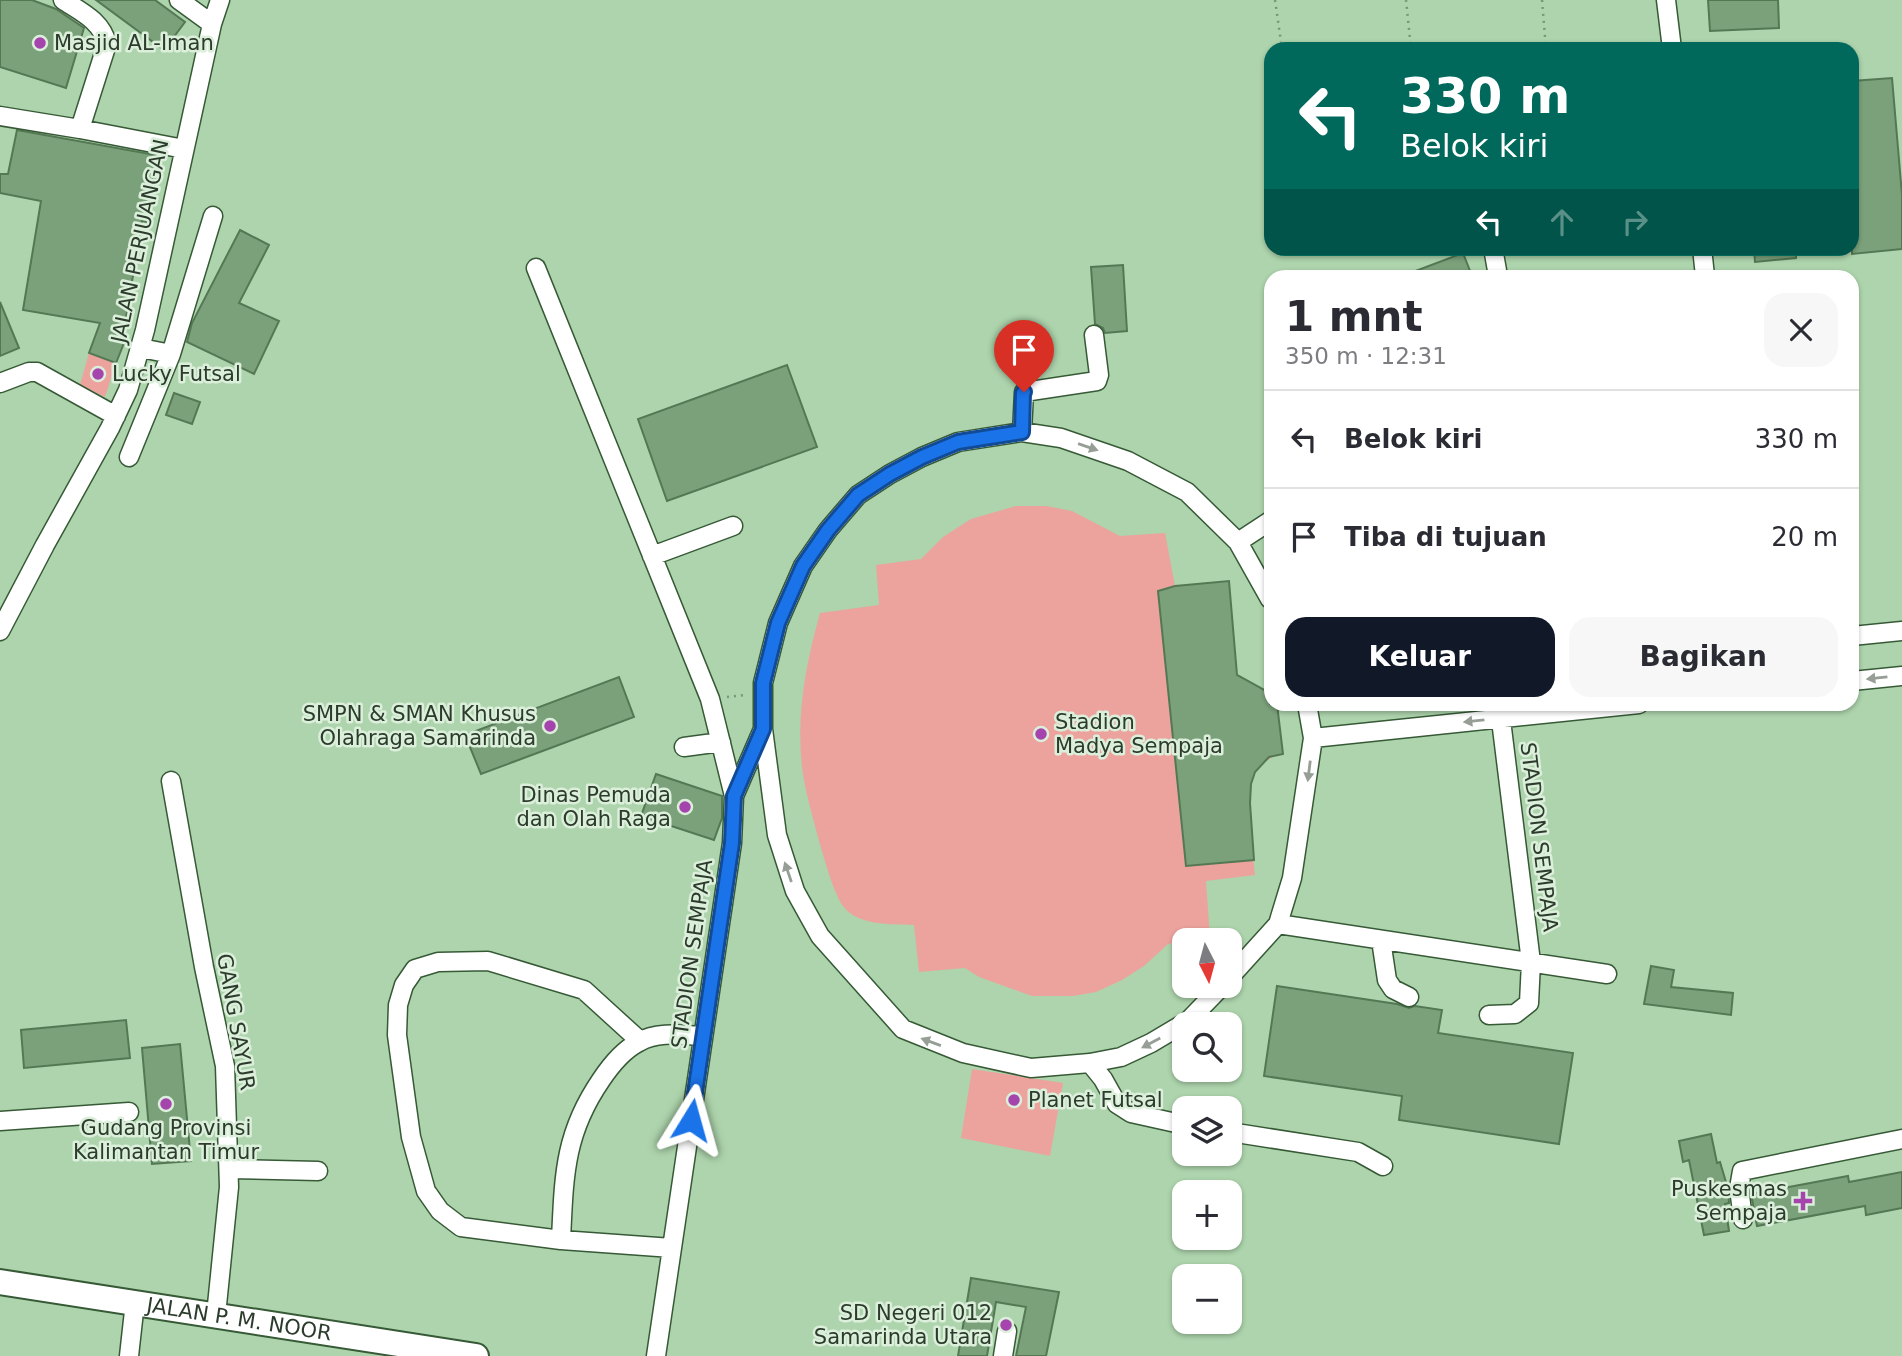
<!DOCTYPE html>
<html lang="id">
<meta charset="utf-8">
<style>
body{margin:0;font-family:"DejaVu Sans",sans-serif;background:#f7f7f7;color:#2b2b33;height:100vh;display:flex;flex-direction:column;font-size:26px;white-space:nowrap}
*{box-sizing:border-box;margin:0}
p{font-size:23px;color:#7c7c81}
.icon{flex:none;width:38px;height:38px;fill:none;stroke:currentColor;stroke-width:2;stroke-linecap:round;stroke-linejoin:round}
.map{position:relative;flex:1;overflow:hidden}
.sheet{position:absolute;left:1264px;top:270px;width:595px;height:441px;display:flex;flex-direction:column;background:#fff;border-radius:21px;box-shadow:0 2px 5px #0004}
.sheet>*{flex:none}
.top-card{position:absolute;left:1264px;top:42px;width:595px;height:214px;border-radius:21px;box-shadow:0 2px 5px #0004;background:#00695c;color:#fff;overflow:hidden}
.needle{width:46px;rotate:174deg}
.tools{position:absolute;left:1172px;top:928px;display:grid;gap:14px}
.tools a{display:grid;place-items:center;width:70px;height:70px;border-radius:14px;background:#fff;box-shadow:0 2px 5px #0004;font-size:35px}
.pin{position:absolute;display:grid;place-items:center;width:60px;height:60px;color:#fff;margin:-72px -30px;border-radius:50% 50% 50% 0;rotate:-45deg;box-shadow:0 0 7px #0007}
.pin .icon{rotate:45deg}
.me{position:absolute;width:77px;margin:-38px;rotate:8deg;stroke-linejoin:round;filter:drop-shadow(0 0 5px #0008)}
.turn{display:flex;align-items:center;gap:24px;height:147px;padding:0 21px;font-size:32px}
.turn .icon{width:91px;height:91px;stroke-width:2.5}
.turn b{display:block;font-size:49px;line-height:60px}
.lanes{display:flex;align-items:center;height:66px;padding:0 21px;background:#0003;justify-content:center;gap:35px;direction:ltr}
.lanes .off{opacity:.35}
.round{display:grid;place-items:center;flex:none;width:74px;height:74px;border-radius:21px;background:#f7f7f7}
.head{display:flex;align-items:center;justify-content:space-between;height:119px;padding:0 21px}
h1{font-size:42px;font-weight:600;line-height:52px}
.cta{display:flex;gap:14px;margin-top:auto;padding:14px 21px}
.cta a{flex:1;height:80px;border-radius:21px;background:#111827;color:#fff;font-size:28px;font-weight:600;line-height:80px;text-align:center}
.cta a+a{background:#f7f7f7;color:#2b2b33}
ul{padding:0;list-style:none}
li{display:flex;align-items:center;gap:21px;height:98px;padding:0 21px;border-top:2px solid #e1e1e2}
li div{flex:1}
li b{display:block;font-size:26px}
li em{font-style:normal}
.map>svg:first-child{display:block}
.green{fill:#eca39d}
.building{fill:#7ba17a;stroke:#547854;stroke-width:2}
.lines{fill:none;stroke-linecap:round;stroke-linejoin:round}
.minor-casing{stroke:#365936;stroke-width:21}
.highway-casing{stroke:#365936;stroke-width:28}
.path{stroke:#789678;stroke-width:2.5;stroke-dasharray:2 5;stroke-linecap:butt}
.minor{stroke:#fff;stroke-width:18}
.highway{stroke:#fff;stroke-width:24}
.oneway{fill:#969e96}
.route-casing{stroke:#114b97;stroke-width:18}
.route{stroke:#1a73e8;stroke-width:12}
.poi-dot{fill:#a444ac;stroke:#dbefdb;stroke-width:2.5}
.labels{text-anchor:middle;stroke-width:5;stroke-linejoin:round;paint-order:stroke}
.poi-label{font-size:21px;fill:#2c3c2c;stroke:#dbefdb;text-anchor:start}
.street-label{font-size:21px;fill:#2c3c2c;stroke:#dbefdb}
</style>
<div class="map">
<svg width="1902" height="1356" viewBox="0 0 1902 1356">
<rect width="100%" height="100%" fill="#add4ac"/>
<!-- green -->
<path class="green" d="M 89,353 L 116,363 L 105,397 L 80,385 Z
M 1016,506 L 1046,506 L 1072,511 L 1120,536 L 1165,533 L 1175,586 L 1229,581 L 1237,675 L 1270,693 L 1270,704 L 1277,704 L 1283,754 C 1272,757 1264,760 1256,771 C 1242,790 1253,851 1255,875 L 1206,881 L 1210,938 L 1168,944 L 1144,966 L 1122,980 L 1096,992 L 1073,996 L 1032,996 L 979,977 L 965,968 L 919,972 L 914,925 C 892,924 857,926 843,906 C 833,892 824,858 819,841 C 813,817 805,792 802,767 C 796,715 806,663 820,613 L 879,605 L 876,565 L 921,559 L 943,537 L 971,519 Z
M 972,1069 L 1063,1083 L 1050,1156 L 961,1138 Z"/>
<!-- building -->
<path class="building" d="M 0,0 L 32,0 L 56,9 L 84,28 L 66,88 L 0,67 Z
M 96,0 L 155,0 L 185,22 L 164,50 Z
M 1708,0 L 1778,0 L 1779,28 L 1710,31 Z
M 1892,78 L 1902,195 L 1902,249 L 1852,254 L 1852,81 Z
M 17,130 L 161,156 L 148,222 L 142,221 L 122,342 L 124,343 L 116,363 L 89,353 L 100,323 L 23,310 L 41,201 L 0,193 L 0,174 L 8,174 Z
M 240,230 L 269,245 L 239,303 L 279,321 L 254,374 L 187,342 L 192,323 Z
M 1754,248 L 1796,248 L 1796,258 L 1755,262 Z
M 1463,253 L 1472,276 L 1405,276 L 1405,275 Z
M 1123,265 L 1127,331 L 1105,333 L 1103,328 L 1095,324 L 1091,267 Z
M 0,302 L 19,348 L 0,356 Z
M 787,365 L 817,447 L 667,501 L 638,419 Z
M 174,393 L 200,402 L 192,424 L 166,415 Z
M 1229,581 L 1237,675 L 1270,693 L 1270,704 L 1277,704 L 1283,754 L 1269,757 L 1255,772 L 1251,784 L 1250,803 L 1254,860 L 1186,866 L 1158,591 L 1175,586 Z
M 619,677 L 634,717 L 481,774 L 465,735 Z
M 656,774 L 722,796 L 722,818 L 714,840 L 641,816 Z
M 1651,966 L 1674,970 L 1671,987 L 1733,993 L 1731,1015 L 1644,1004 Z
M 1277,986 L 1397,1004 L 1409,1008 L 1415,1006 L 1442,1010 L 1438,1033 L 1573,1053 L 1559,1144 L 1399,1120 L 1402,1096 L 1264,1076 Z
M 126,1020 L 130,1058 L 24,1068 L 21,1030 Z
M 180,1044 L 191,1161 L 152,1164 L 142,1048 Z
M 1711,1134 L 1717,1163 L 1720,1162 L 1728,1189 L 1729,1203 L 1725,1204 L 1729,1231 L 1704,1235 L 1689,1160 L 1683,1162 L 1679,1141 Z
M 1902,1172 L 1902,1208 L 1866,1215 L 1865,1206 L 1757,1226 L 1751,1194 L 1848,1176 L 1849,1182 Z
M 971,1278 L 1059,1292 L 1046,1356 L 1016,1356 L 1026,1307 L 996,1302 L 987,1356 L 958,1356 Z"/>
<g class="lines">
<defs>
<path id="minor" d="M 63,0 C 81,12 102,21 107,44 L 80,129
M 179,0 L 212,24
M 1666,0 L 1672,49
M 0,116 L 80,129 L 184,149
M 1493,248 L 1498,276
M 1702,248 L 1705,276
M 536,268 L 710,699 L 734,796
M 141,348 L 171,354 L 213,216
M 0,383 L 29,372 L 37,372 L 116,416
M 1022,432 L 1024,392 L 1097,381 L 1099,375 L 1094,335
M 129,457 L 171,354
M 1238,542 L 1270,521
M 652,556 L 733,526
M 0,631 L 45,545 L 110,428 L 128,390 L 145,330 L 212,24 L 220,0
M 1852,636 L 1902,631
M 1852,681 L 1902,676
M 1313,738 L 1639,704
M 684,747 L 721,742
M 171,781 L 204,967 L 225,1066 L 229,1187 L 216,1315
M 1278,924 L 1607,974
M 1381,940 L 1387,980 L 1393,989 L 1409,997
M 1230,977 L 1278,924 L 1292,878 L 1313,738 L 1307,704
M 1223,985 L 1188,1021 L 1151,1043 L 1121,1057 L 1090,1063 L 1031,1068 L 963,1053 L 903,1029 L 820,936 L 795,891 L 777,835 L 763,729 L 763,683 L 778,623 L 803,566 L 828,530 L 858,495 L 890,474 L 922,457 L 958,442 L 1022,432 L 1061,438 L 1128,461 L 1187,492 L 1238,542 L 1270,599
M 1489,1015 L 1515,1014 L 1529,1003 L 1531,962 L 1499,704
M 640,1041 L 584,990 L 488,961 L 438,962 L 415,969 L 404,985 L 398,1005 L 397,1035 L 411,1137 L 426,1191 L 440,1211 L 461,1227 L 561,1240 L 672,1248
M 1090,1063 L 1103,1079 L 1117,1104 L 1131,1113 L 1185,1125
M 0,1121 L 129,1112
M 1230,1132 L 1358,1152 L 1383,1166
M 229,1169 L 318,1171
M 1743,1219 L 1739,1188 L 1742,1171 L 1902,1139
M 561,1240 C 564,1176 564,1134 601,1080 C 611,1065 623,1050 639,1042 C 657,1031 683,1035 703,1036
M 129,1356 L 135,1302
M 656,1356 L 732,843 L 734,796 L 763,729
M 1003,1356 L 1007,1331"/>
<g id="highway">
<path id="s1" d="M 0,1282 L 476,1356"/>
</g>
</defs>
<!-- minor casing -->
<use href="#minor" class="minor-casing"/>
<!-- highway casing -->
<use href="#highway" class="highway-casing"/>
<!-- path -->
<path class="path" d="M 1275,0 L 1282,49
M 1406,0 L 1411,49
M 1542,0 L 1546,49
M 727,697 L 745,695"/>
<!-- minor -->
<use href="#minor" class="minor"/>
<!-- highway -->
<use href="#highway" class="highway"/>
</g>
<!-- one-way arrows -->
<defs><path id="oneway-solid" d="M-6-.8H1V-3.2L6.5 0L1 3.2V.8H-6Z" transform="scale(1.75)"/></defs>
<g class="oneway">
<use href="#oneway-solid" transform="translate(1088 447) rotate(19)"/>
<use href="#oneway-solid" transform="translate(1877 678) rotate(174)"/>
<use href="#oneway-solid" transform="translate(1474 721) rotate(174)"/>
<use href="#oneway-solid" transform="translate(1309 771) rotate(97)"/>
<use href="#oneway-solid" transform="translate(788 872) rotate(-109)"/>
<use href="#oneway-solid" transform="translate(931 1042) rotate(-160)"/>
<use href="#oneway-solid" transform="translate(1151 1043) rotate(152)"/>
</g>
<g class="lines">
<defs>
<path id="route" d="M 691,1120 L 732,843 L 734,796 L 763,729 L 763,683 L 778,623 L 803,566 L 828,530 L 858,495 L 890,474 L 922,457 L 958,442 L 1022,432 L 1023,393 L 1024,392"/>
</defs>
<!-- route casing -->
<use href="#route" class="route-casing"/>
<!-- route -->
<use href="#route" class="route"/>
</g>
<!-- markers -->
<g class="poi-dot">
<circle cx="40" cy="43" r="7"/>
<circle cx="98" cy="374" r="7"/>
<circle cx="550" cy="726" r="7"/>
<circle cx="1041" cy="734" r="7"/>
<circle cx="685" cy="807" r="7"/>
<circle cx="1014" cy="1100" r="7"/>
<circle cx="166" cy="1104" r="7"/>
<path d="M1799.5 1190.5h7v7h7v7h-7v7h-7v-7h-7v-7h7z"/>
<circle cx="1006" cy="1325" r="7"/>
</g>
<g class="labels">
<!-- poi labels -->
<g class="poi-label">
<text x="54" y="50">Masjid AL-Iman</text>
<text x="112" y="381">Lucky Futsal</text>
<text x="536" y="721" text-anchor="end">SMPN &amp; SMAN Khusus<tspan x="536" dy="24">Olahraga Samarinda</tspan></text>
<text x="1055" y="729">Stadion<tspan x="1055" dy="24">Madya Sempaja</tspan></text>
<text x="671" y="802" text-anchor="end">Dinas Pemuda<tspan x="671" dy="24">dan Olah Raga</tspan></text>
<text x="1028" y="1107">Planet Futsal</text>
<text x="166" y="1135" text-anchor="middle">Gudang Provinsi<tspan x="166" dy="24">Kalimantan Timur</tspan></text>
<text x="1787" y="1196" text-anchor="end">Puskesmas<tspan x="1787" dy="24">Sempaja</tspan></text>
<text x="992" y="1320" text-anchor="end">SD Negeri 012<tspan x="992" dy="24">Samarinda Utara</tspan></text>
</g>
<!-- street labels -->
<g class="street-label">
<text transform="translate(140 241) rotate(-78)" y="7">JALAN PERJUANGAN</text>
<text transform="translate(1539 837) rotate(83)" y="7">STADION SEMPAJA</text>
<text transform="translate(692 954) rotate(-82)" y="7">STADION SEMPAJA</text>
<text transform="translate(236 1022) rotate(80)" y="7">GANG SAYUR</text>
<text dy="7" stroke="none"><textPath href="#s1" startOffset="242">JALAN P. M. NOOR</textPath></text>
</g>
</g>
</svg>
<div class="tools">
<a><svg class="needle" viewBox="-14 -14 28 28"><path d="M0-13l5 13h-10z" fill="#e53935"/><path d="M0 13l5-13h-10z" fill="#7c7c81"/></svg></a>
<a><svg class="icon" aria-label="search" viewBox="0 0 24 24"><circle cx="10" cy="10" r="6"/><path d="M15 15l6 6"/></svg></a>
<a><svg class="icon" aria-label="layers" viewBox="0 0 24 24"><path d="M12 4l9 5-9 5-9-5zM3 14l9 5 9-5"/></svg></a>
<a>+</a>
<a>−</a>
</div>
<div class="pin" style="left:1024px;top:392px;background:#d93025"><svg class="icon" aria-label="arrive" viewBox="0 0 24 24"><path d="M6 21V4h12l-3 4 3 4H6"/></svg></div>
<svg class="me" style="left:691px;top:1120px" viewBox="-20 -20 40 40"><path d="M0-17L14 15 0 8-14 15z" fill="#1a73e8" stroke="#fff" stroke-width="4"/></svg>
<div class="top-card">
<div class="turn"><svg class="icon" aria-label="left" viewBox="0 0 24 24"><path d="M17 20v-9H6M10 6l-5 5 5 5"/></svg><div><b>330 m</b>Belok kiri</div></div>
<div class="lanes"><svg class="icon" aria-label="left" viewBox="0 0 24 24"><path d="M17 20v-9H6M10 6l-5 5 5 5"/></svg><svg class="icon off" aria-label="ahead" viewBox="0 0 24 24"><path d="M12 20V5M6 11l6-6 6 6"/></svg><svg class="icon off" aria-label="right" viewBox="0 0 24 24"><path d="M7 20v-9h11M14 6l5 5-5 5"/></svg></div>
</div>
<section class="sheet">
<div class="head"><div><h1>1 mnt</h1><p>350 m · 12:31</p></div><a class="round"><svg class="icon" aria-label="close" viewBox="0 0 24 24"><path d="M6 6l12 12M18 6L6 18"/></svg></a></div>
<ul>
<li><svg class="icon" aria-label="left" viewBox="0 0 24 24"><path d="M17 20v-9H6M10 6l-5 5 5 5"/></svg><div><b>Belok kiri</b></div><em>330 m</em></li>
<li><svg class="icon" aria-label="arrive" viewBox="0 0 24 24"><path d="M6 21V4h12l-3 4 3 4H6"/></svg><div><b>Tiba di tujuan</b></div><em>20 m</em></li>
</ul>
<div class="cta"><a>Keluar</a><a>Bagikan</a></div>
</section>
</div>
